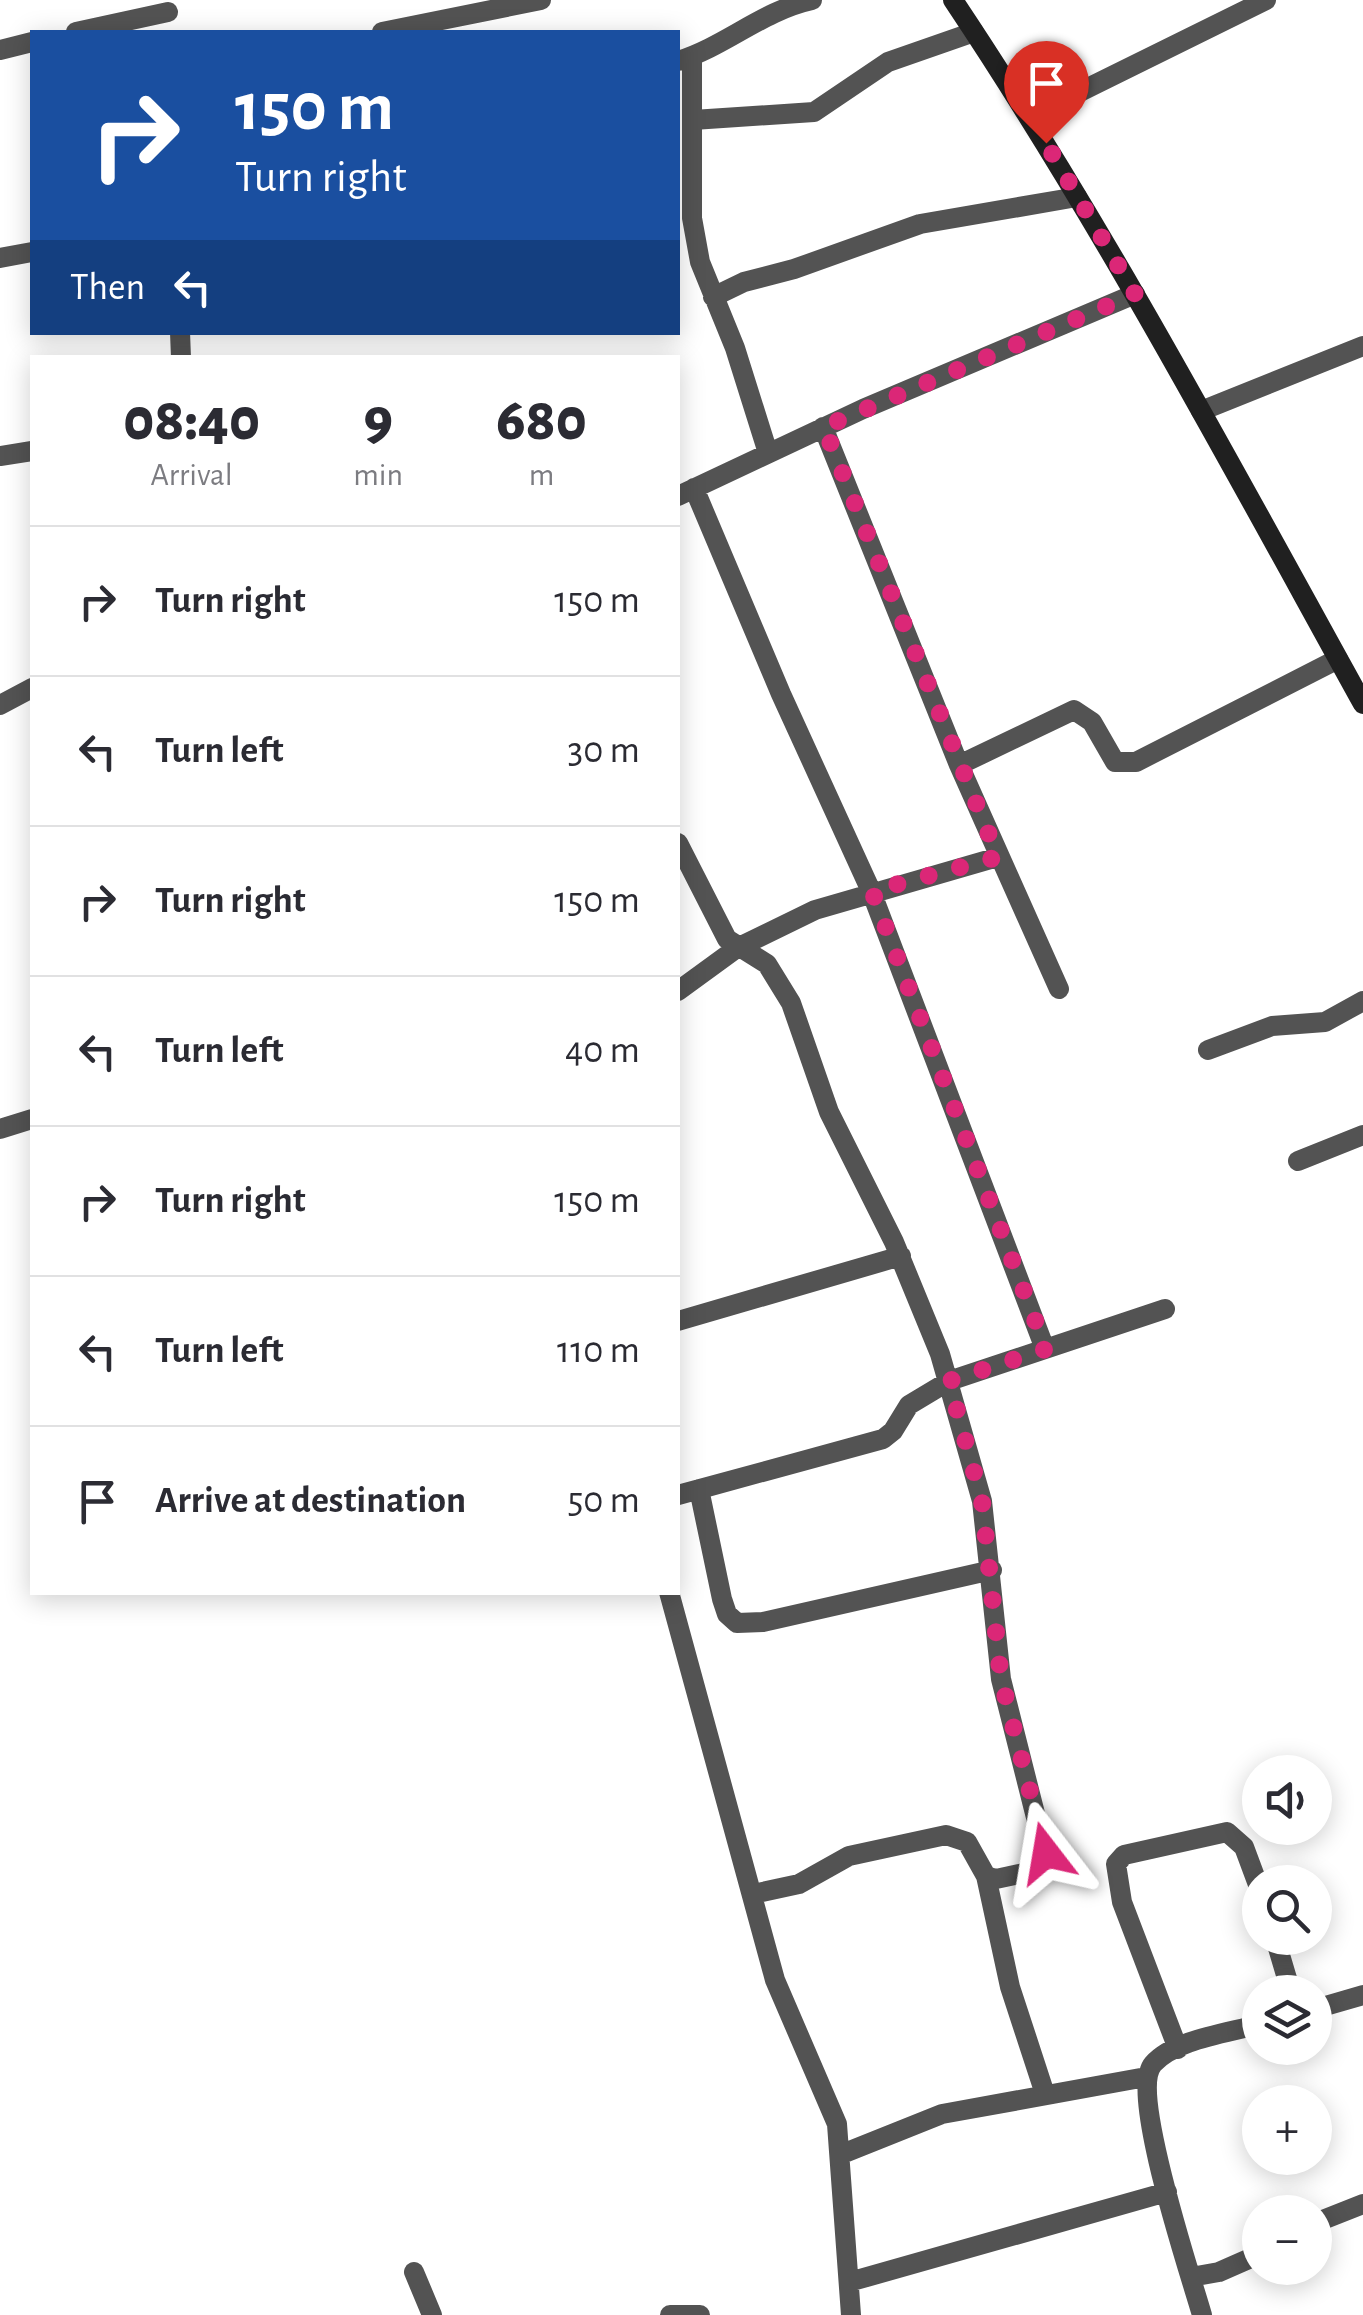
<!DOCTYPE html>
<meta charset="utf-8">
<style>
body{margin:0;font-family:"Alegreya Sans",sans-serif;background:#f7f7f7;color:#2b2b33;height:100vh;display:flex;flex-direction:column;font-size:38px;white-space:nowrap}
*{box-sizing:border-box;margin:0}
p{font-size:32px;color:#7c7c81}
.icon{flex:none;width:55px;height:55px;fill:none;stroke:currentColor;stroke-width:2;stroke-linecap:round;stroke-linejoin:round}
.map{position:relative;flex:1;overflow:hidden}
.details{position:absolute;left:30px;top:355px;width:650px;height:1240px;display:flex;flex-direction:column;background:#fff;border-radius:0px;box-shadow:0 5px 25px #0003}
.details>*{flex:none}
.guide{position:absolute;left:30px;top:30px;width:650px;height:305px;border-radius:0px;box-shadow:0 5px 25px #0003;background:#1a4fa0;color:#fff;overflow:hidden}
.controls{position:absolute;left:1242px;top:1755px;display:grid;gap:20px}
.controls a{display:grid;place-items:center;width:90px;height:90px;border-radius:50%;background:#fff;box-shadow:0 5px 25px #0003;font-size:50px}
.pin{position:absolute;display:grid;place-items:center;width:85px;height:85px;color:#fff;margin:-102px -42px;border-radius:50% 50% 50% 0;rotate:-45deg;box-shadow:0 0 10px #0007}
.pin .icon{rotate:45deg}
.me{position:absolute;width:110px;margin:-55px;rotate:346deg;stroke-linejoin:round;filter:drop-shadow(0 0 8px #0008)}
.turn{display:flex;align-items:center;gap:35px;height:210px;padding:0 40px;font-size:45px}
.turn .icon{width:130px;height:130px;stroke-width:2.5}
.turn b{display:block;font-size:70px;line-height:85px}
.then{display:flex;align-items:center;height:95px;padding:0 40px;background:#0003;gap:20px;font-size:38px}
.eta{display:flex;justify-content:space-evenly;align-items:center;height:170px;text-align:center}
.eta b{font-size:60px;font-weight:800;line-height:70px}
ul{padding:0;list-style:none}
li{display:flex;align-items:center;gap:30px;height:150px;padding:0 40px;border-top:2px solid #e1e1e2}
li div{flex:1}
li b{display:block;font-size:38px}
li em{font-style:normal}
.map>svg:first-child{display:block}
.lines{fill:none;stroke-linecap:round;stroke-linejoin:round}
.street{stroke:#535353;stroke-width:20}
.secondary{stroke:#202020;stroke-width:20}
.route{stroke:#db2777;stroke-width:18;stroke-dasharray:0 32.4}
</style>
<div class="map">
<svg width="1363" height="2315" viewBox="0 0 1363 2315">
<rect width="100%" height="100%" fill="#fff"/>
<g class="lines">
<!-- street -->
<path class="street" d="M 76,32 L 168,12
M 382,32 L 541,0
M 0,50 L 32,42
M 692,56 L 692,218 L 700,262 L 735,348 L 768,453
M 678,61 C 726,46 762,11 812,0
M 1031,116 L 1266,0
M 693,120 L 814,112 L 888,62 L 974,32
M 0,258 L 32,252
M 713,297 L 744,282 L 794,269 L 920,224 L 1077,197
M 180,332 L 181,358
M 1201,411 L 1363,346
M 823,427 L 959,765 L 1059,989
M 0,456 L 32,451
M 694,488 L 781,694 L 871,891 L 1045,1349
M 678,496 L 863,409 L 1135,294
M 0,705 L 32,688
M 959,765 L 1074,710 L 1092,722 L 1115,762 L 1136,762 L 1338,659
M 678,843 L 727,939 L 767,964 L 791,1003 L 829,1112 L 894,1242 L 940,1354 L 982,1501 L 1001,1679 L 1047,1861 L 1042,1869 L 996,1879 L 986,1876 L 967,1842 L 946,1835 L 849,1856 L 799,1884 L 753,1894
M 678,991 L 737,948 L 815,910 L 998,857
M 1208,1050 L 1272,1026 L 1325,1022 L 1363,1001
M 0,1129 L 32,1119
M 1298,1161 L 1363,1135
M 678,1321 L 901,1256
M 699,1489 L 722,1599 L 727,1614 L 737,1623 L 763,1622 L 992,1570
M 678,1495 L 883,1439 L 893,1431 L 909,1405 L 949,1381 L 1165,1309
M 669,1592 L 775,1980 L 837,2124 L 851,2315
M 986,1876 L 1010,1987 L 1045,2094
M 1275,1938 L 1291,1992
M 1315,2009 L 1363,1995
M 1178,2049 L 1122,1902 L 1116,1864 L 1124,1855 L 1227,1832 L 1244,1847 L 1260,1890
M 842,2154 L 942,2114 L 1146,2077
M 1315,2223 L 1363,2204
M 414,2272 L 432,2315
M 1191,2277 L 1219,2272 L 1260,2254
M 849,2282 L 1167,2192
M 670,2315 L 700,2315
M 1202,2315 C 1190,2273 1129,2092 1153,2064 C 1175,2039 1229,2033 1260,2024"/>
<!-- secondary -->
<path class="secondary" d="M 953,0 C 1104,226 1232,467 1363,704"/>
</g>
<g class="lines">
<!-- route -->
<path class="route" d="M 1046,1853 L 1001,1679 L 982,1501 L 949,1381 L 1046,1349 L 872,891 L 998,857 L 824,427 L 1135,294 L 1046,143"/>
</g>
</svg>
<div class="controls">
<a><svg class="icon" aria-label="sound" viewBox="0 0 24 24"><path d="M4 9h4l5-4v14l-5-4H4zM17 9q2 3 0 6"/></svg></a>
<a><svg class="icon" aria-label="search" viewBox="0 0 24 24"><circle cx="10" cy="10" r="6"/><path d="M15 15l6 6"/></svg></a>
<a><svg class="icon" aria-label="layers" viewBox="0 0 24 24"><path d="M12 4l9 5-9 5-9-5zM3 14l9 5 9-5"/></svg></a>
<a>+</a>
<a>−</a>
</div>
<div class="pin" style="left:1046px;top:143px;background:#d93025"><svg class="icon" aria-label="arrive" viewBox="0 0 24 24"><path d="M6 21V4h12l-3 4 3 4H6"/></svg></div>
<svg class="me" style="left:1046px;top:1853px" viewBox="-20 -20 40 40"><path d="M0-17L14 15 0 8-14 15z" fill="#db2777" stroke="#fff" stroke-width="4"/></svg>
<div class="guide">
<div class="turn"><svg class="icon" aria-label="right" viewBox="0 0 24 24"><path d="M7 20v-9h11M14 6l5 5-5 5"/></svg><div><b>150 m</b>Turn right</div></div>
<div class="then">Then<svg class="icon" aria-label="left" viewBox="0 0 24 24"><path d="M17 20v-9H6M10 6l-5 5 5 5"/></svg></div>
</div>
<section class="details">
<div class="eta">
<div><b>08:40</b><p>Arrival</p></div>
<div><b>9</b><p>min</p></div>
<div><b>680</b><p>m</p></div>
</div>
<ul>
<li><svg class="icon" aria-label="right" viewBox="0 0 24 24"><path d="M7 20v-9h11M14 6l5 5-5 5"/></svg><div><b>Turn right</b></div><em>150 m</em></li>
<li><svg class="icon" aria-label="left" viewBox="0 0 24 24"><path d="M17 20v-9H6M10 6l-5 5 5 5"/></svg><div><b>Turn left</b></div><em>30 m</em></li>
<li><svg class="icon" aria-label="right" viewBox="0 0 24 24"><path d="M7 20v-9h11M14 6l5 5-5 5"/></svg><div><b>Turn right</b></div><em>150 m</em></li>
<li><svg class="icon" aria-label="left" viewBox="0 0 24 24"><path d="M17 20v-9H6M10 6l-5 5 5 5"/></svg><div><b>Turn left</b></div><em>40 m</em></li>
<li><svg class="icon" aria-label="right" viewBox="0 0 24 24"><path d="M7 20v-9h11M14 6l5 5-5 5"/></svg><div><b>Turn right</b></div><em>150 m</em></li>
<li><svg class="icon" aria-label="left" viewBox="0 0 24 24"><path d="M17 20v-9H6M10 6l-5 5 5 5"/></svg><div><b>Turn left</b></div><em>110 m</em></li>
<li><svg class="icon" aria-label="arrive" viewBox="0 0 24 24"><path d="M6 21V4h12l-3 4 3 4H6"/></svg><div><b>Arrive at destination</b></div><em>50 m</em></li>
</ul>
</section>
</div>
